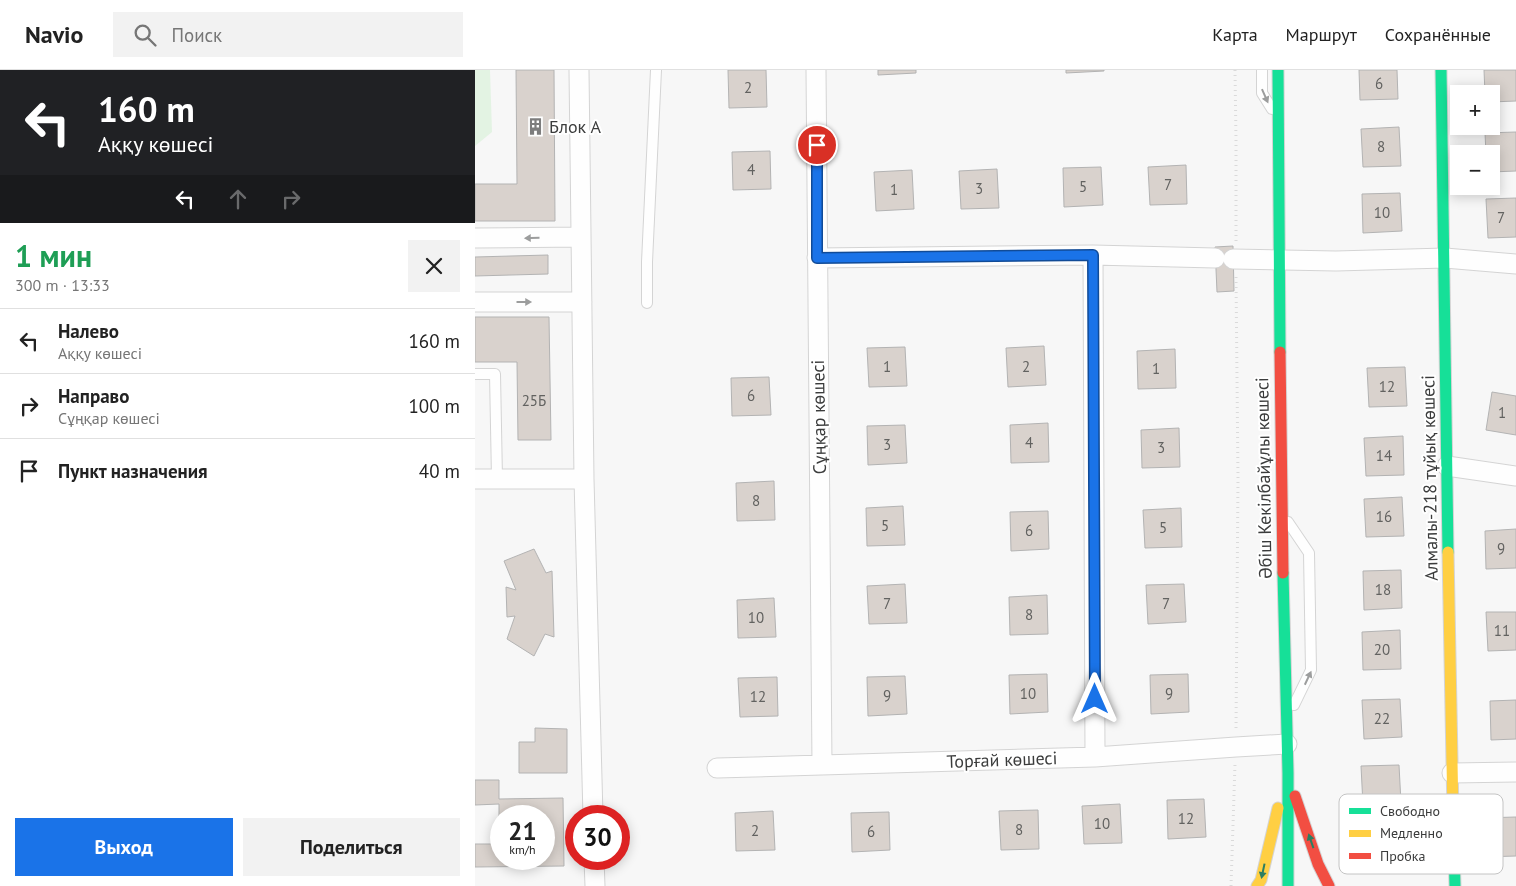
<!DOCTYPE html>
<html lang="ru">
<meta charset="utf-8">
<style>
body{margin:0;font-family:"PT Sans",sans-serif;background:#f2f2f2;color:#222;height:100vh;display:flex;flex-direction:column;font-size:19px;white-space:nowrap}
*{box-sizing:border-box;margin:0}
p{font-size:16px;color:#767676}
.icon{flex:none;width:28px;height:28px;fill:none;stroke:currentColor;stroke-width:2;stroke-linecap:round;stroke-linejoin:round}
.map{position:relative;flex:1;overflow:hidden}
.panel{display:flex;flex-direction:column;background:#fff;width:475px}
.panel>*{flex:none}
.top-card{background:#202124;color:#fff;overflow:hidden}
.tools{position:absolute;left:975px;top:15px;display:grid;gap:10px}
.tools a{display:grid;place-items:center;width:50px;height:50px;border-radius:0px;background:#fff;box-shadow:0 2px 12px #0003;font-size:25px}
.speed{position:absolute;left:15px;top:735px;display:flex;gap:10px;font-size:25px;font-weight:700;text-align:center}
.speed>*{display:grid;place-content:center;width:65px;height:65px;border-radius:50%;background:#fff;box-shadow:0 2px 12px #0003;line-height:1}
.speed small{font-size:12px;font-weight:400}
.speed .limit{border:8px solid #d22;background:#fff;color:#111}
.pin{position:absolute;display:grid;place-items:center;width:42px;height:42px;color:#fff;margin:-21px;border:2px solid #fff;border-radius:50%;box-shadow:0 1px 5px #0007}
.me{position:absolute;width:55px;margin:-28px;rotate:0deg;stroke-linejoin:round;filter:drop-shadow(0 0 4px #0008)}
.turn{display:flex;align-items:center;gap:18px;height:105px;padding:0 15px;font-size:22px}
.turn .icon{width:65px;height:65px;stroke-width:2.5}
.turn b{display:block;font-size:35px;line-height:42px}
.lanes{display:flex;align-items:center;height:48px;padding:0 15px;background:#0003;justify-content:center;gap:25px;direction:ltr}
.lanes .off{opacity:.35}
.round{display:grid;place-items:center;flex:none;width:52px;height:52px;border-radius:0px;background:#f2f2f2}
.overview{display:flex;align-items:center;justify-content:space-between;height:85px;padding:0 15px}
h1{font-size:30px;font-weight:700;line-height:38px;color:#1e9e55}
.cta{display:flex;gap:10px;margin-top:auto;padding:10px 15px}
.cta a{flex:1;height:58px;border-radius:0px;background:#1a73e8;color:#fff;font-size:20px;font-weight:700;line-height:58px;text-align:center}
.cta a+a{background:#f2f2f2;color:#222}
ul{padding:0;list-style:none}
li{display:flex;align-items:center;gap:15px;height:65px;padding:0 15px;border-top:1px solid #e0e0e0}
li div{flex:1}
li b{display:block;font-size:19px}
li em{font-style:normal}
header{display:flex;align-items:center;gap:30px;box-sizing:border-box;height:70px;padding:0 25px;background:#fff;border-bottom:1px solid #e0e0e0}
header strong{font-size:24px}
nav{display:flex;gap:28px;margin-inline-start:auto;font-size:18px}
.search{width:350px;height:45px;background:#f2f2f2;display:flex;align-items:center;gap:12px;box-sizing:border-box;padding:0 18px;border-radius:0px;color:#767676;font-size:19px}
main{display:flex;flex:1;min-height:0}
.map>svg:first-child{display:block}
.green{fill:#e3f3e3}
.building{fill:#d9d2cd;stroke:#b3b3b3;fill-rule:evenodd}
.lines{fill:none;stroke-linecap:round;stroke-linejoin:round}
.lane-casing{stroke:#d4d4d4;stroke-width:12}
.street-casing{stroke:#d4d4d4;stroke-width:21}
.fast-casing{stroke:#d4d4d4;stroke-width:13}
.slow-casing{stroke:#d4d4d4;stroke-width:13}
.jam-casing{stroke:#d4d4d4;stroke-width:13}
.path{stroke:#dadada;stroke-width:3;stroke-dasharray:1 4;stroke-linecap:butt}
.lane{stroke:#fefefe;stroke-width:10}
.street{stroke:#fefefe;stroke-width:19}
.fast{stroke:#16e098;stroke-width:11}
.slow{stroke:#ffcf43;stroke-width:11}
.jam{stroke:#f24e42;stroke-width:11}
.oneway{fill:#9c9d9d}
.oneway2{fill:#2c7e61}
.route-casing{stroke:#114b97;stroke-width:12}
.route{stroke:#1a73e8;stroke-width:9}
.labels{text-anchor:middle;stroke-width:4;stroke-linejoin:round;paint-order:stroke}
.number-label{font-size:15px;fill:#626260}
.poi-label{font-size:18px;fill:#3b3c3c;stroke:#fff;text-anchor:start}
.street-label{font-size:18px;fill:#3b3c3c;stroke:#fff}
.key{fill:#fff;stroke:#c4c4c4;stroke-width:1}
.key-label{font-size:14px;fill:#3b3c3c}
</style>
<header>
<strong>Navio</strong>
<div class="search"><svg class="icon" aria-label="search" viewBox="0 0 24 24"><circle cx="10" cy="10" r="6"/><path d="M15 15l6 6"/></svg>Поиск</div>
<nav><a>Карта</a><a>Маршрут</a><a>Сохранённые</a></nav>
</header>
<main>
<section class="panel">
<div class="top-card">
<div class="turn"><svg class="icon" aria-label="left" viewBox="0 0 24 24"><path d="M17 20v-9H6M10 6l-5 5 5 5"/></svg><div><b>160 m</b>Аққу көшесі</div></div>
<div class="lanes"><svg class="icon" aria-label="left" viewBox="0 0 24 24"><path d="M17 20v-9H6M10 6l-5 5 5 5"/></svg><svg class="icon off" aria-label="ahead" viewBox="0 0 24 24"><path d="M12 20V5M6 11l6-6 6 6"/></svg><svg class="icon off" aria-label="right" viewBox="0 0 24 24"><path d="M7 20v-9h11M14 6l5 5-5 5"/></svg></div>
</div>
<div class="overview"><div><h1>1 мин</h1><p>300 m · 13:33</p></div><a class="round"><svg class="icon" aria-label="close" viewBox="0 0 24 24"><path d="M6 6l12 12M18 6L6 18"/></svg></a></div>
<ul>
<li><svg class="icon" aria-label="left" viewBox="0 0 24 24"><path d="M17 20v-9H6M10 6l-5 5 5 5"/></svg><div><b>Налево</b><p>Аққу көшесі</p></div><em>160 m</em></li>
<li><svg class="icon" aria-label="right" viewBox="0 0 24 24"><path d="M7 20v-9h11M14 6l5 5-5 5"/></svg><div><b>Направо</b><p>Сұңқар көшесі</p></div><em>100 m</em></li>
<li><svg class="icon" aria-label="arrive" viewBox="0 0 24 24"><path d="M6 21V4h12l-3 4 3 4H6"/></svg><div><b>Пункт назначения</b></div><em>40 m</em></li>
</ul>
<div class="cta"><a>Выход</a><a>Поделиться</a></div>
</section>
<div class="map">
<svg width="1041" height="816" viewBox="0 0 1041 816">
<rect width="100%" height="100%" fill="#f7f7f7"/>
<!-- green -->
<path class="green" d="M 0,0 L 15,0 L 17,62 L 0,76 Z"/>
<!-- building -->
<path class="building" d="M 41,0 L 79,0 L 80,151 L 0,151 L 0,114 L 42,114 Z
M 253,0 L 291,0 L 292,37 L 254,38 Z
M 403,0 L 441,0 L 441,3 L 403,5 Z
M 591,0 L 629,0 L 629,1 L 591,3 Z
M 884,0 L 922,0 L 923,29 L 885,30 Z
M 1009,0 L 1041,0 L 1041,31 L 1016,32 L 1016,24 L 1010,24 Z
M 924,57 L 926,96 L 888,97 L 886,59 Z
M 1041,62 L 1041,101 L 1016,102 L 1016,84 L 1011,84 L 1010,63 Z
M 295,81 L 296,119 L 258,120 L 257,82 Z
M 711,95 L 712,134 L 675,135 L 673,97 Z
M 626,97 L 628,135 L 589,137 L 588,98 Z
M 522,99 L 524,138 L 486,139 L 484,101 Z
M 437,100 L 439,139 L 401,141 L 399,102 Z
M 925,123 L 927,161 L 888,163 L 887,124 Z
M 1041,128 L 1041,167 L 1013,168 L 1011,129 Z
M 758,176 L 759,221 L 742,222 L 740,177 Z
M 73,185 L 73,204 L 0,206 L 0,187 Z
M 0,247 L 74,247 L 76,370 L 43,370 L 42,292 L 0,292 Z
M 569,276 L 571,315 L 533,317 L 531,278 Z
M 430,277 L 432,316 L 394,317 L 392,278 Z
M 700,279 L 701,318 L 663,319 L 662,281 Z
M 930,297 L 932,336 L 894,337 L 892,298 Z
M 294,307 L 296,345 L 257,346 L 256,308 Z
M 1017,322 L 1041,326 L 1041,365 L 1011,360 Z
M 573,353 L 574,392 L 536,393 L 535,355 Z
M 430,355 L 432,393 L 393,395 L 392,356 Z
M 704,358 L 705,397 L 667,398 L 666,360 Z
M 928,366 L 929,405 L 891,406 L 889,368 Z
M 299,411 L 300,450 L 262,451 L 261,413 Z
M 927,427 L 929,466 L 891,467 L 889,429 Z
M 428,436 L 430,475 L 392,476 L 391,438 Z
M 706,438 L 707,477 L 670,478 L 668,440 Z
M 573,441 L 574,479 L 536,481 L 535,442 Z
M 1041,459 L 1041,498 L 1011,499 L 1010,461 Z
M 59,479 L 71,503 L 77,501 L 79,567 L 70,564 L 59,586 L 32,569 L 40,546 L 32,547 L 31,517 L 41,520 L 29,491 Z
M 926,500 L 927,538 L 889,540 L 888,501 Z
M 430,514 L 432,553 L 394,554 L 392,516 Z
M 709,514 L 711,552 L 673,554 L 671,515 Z
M 572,525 L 573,564 L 535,565 L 534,527 Z
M 299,528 L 301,567 L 263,568 L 262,530 Z
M 1011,542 L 1041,542 L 1041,580 L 1013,581 Z
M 925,560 L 926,599 L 888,600 L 887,562 Z
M 572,604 L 573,642 L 535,644 L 534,605 Z
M 713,604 L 714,642 L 676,644 L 675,605 Z
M 430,606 L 432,644 L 393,646 L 392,607 Z
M 302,607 L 303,646 L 265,647 L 263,608 Z
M 925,629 L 927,667 L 889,669 L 887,630 Z
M 1041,630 L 1041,669 L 1016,670 L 1015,631 Z
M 60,658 L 92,659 L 92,703 L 44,703 L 44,672 L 60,672 Z
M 924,695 L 926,733 L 888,735 L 886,696 Z
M 0,710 L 24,710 L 24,729 L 88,728 L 89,796 L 0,797 L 0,774 L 24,774 L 24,734 L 0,735 ZM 26,746 L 69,746 L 69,789 L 26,789 Z
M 729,729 L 731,767 L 693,769 L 692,730 Z
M 645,734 L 647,773 L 609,774 L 607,736 Z
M 563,740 L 564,779 L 526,780 L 524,741 Z
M 298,741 L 300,780 L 261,781 L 260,743 Z
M 414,742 L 415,780 L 377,782 L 376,743 Z
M 1041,747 L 1041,786 L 1007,787 L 1006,748 Z"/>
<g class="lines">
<defs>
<path id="lane" d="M 787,0 L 787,23 L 797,39
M 172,233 L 172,192 L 181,0
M 0,304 L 20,304 L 22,409
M 813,452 L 834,483 L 836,600 L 819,635"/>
<path id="street" d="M 341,0 L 347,695
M 0,168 L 106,167
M 618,185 L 620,687
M 342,188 L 618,185 L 740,188
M 758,189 L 861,191 L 970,188 L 1041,194
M 0,232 L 107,232
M 972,396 L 1041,406
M 0,409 L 109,409 L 104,0
M 109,409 L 118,746
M 242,698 L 620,687 L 761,677 L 812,674
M 977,703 L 1041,702
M 119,789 L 120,816"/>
<path id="fast" d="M 803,0 L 805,282
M 966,0 L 973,482
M 808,503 L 813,703 L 813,816
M 978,744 L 980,816"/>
<path id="slow" d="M 973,482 L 978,744
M 782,816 L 786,810 L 803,738"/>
<path id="jam" d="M 805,282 L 808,503
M 820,726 L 843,794 L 854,816"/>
</defs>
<!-- lane casing -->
<use href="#lane" class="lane-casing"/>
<!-- street casing -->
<use href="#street" class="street-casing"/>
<!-- fast casing -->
<use href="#fast" class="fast-casing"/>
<!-- slow casing -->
<use href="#slow" class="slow-casing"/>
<!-- jam casing -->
<use href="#jam" class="jam-casing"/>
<!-- path -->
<path class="path" d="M 760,0 L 761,70 L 761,173
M 761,207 L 763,408 L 761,660
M 756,816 L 760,694"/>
<!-- lane -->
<use href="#lane" class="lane"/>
<!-- street -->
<use href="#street" class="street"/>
<!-- fast -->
<use href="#fast" class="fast"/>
<!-- slow -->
<use href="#slow" class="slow"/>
<!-- jam -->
<use href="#jam" class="jam"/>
</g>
<!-- one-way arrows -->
<defs><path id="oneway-solid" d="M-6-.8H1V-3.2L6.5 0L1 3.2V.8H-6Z" transform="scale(1.25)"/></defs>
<g class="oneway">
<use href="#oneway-solid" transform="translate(790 26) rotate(66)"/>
<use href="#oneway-solid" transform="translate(57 168) rotate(179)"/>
<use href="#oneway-solid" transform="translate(49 232)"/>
<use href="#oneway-solid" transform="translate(833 608) rotate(-65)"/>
</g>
<g class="oneway2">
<use href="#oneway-solid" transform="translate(836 771) rotate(-109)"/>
<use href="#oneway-solid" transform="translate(788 801) rotate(102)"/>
</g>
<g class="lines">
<defs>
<path id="route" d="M 342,75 L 342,188 L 618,185 L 620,629"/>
</defs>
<!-- route casing -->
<use href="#route" class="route-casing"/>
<!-- route -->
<use href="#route" class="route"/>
</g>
<!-- icons -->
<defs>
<symbol id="building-bare" viewBox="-9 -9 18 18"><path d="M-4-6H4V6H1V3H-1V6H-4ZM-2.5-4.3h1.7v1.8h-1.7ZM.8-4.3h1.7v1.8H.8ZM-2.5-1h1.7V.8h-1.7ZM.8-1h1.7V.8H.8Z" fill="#7d7d7d" stroke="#fff" stroke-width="2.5" paint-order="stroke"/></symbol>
</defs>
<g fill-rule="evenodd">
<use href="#building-bare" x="48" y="44" width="25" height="25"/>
</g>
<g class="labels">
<!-- number labels -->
<g class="number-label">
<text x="904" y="19">6</text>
<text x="273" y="23">2</text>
<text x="906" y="82">8</text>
<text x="276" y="105">4</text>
<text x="693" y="120">7</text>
<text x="608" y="122">5</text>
<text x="504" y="124">3</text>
<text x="419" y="125">1</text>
<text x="907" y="148">10</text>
<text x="1026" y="153">7</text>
<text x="412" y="302">1</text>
<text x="551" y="302">2</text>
<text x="681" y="304">1</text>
<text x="912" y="322">12</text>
<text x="276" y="331">6</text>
<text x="59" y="336">25Б</text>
<text x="1027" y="348">1</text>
<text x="554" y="378">4</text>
<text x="412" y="380">3</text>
<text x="686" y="383">3</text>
<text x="909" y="391">14</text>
<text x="281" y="436">8</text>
<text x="909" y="452">16</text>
<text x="410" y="461">5</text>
<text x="688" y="463">5</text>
<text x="554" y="466">6</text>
<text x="1026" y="484">9</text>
<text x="908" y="525">18</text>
<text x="412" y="539">7</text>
<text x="691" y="539">7</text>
<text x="554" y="550">8</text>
<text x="281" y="553">10</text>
<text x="1027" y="566">11</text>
<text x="907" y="585">20</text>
<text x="553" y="629">10</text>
<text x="694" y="629">9</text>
<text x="412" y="631">9</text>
<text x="283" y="632">12</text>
<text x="907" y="654">22</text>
<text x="711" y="754">12</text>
<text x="627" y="759">10</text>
<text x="544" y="765">8</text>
<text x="280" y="766">2</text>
<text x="396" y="767">6</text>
</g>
<!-- poi labels -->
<g class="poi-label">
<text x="74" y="63">Блок А</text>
</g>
<!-- street labels -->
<g class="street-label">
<text transform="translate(344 347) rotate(-91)" y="6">Сұңқар көшесі</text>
<text transform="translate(789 408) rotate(-91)" y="6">Әбіш Кекілбайұлы көшесі</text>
<text transform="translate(955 408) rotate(-91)" y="6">Алмалы-218 тұйық көшесі</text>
<text transform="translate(527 690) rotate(-2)" y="6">Торғай көшесі</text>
</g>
</g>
<!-- legend -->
<rect x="864" y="724" width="164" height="80" rx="8" class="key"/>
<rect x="874" y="738" width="22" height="6" fill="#16e098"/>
<rect x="874" y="760" width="22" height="7" fill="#ffcf43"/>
<rect x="874" y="783" width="22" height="6" fill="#f24e42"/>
<g class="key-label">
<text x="905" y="746">Свободно</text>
<text x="905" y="768">Медленно</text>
<text x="905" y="791">Пробка</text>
</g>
</svg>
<div class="tools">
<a>+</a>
<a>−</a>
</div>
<div class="speed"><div>21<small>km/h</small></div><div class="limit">30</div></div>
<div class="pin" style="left:342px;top:75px;background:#d93025"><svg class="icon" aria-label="arrive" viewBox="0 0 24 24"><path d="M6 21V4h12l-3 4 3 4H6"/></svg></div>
<svg class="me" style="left:620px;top:629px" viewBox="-20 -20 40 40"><path d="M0-17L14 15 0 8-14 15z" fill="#1a73e8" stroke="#fff" stroke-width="4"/></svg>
</div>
</main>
